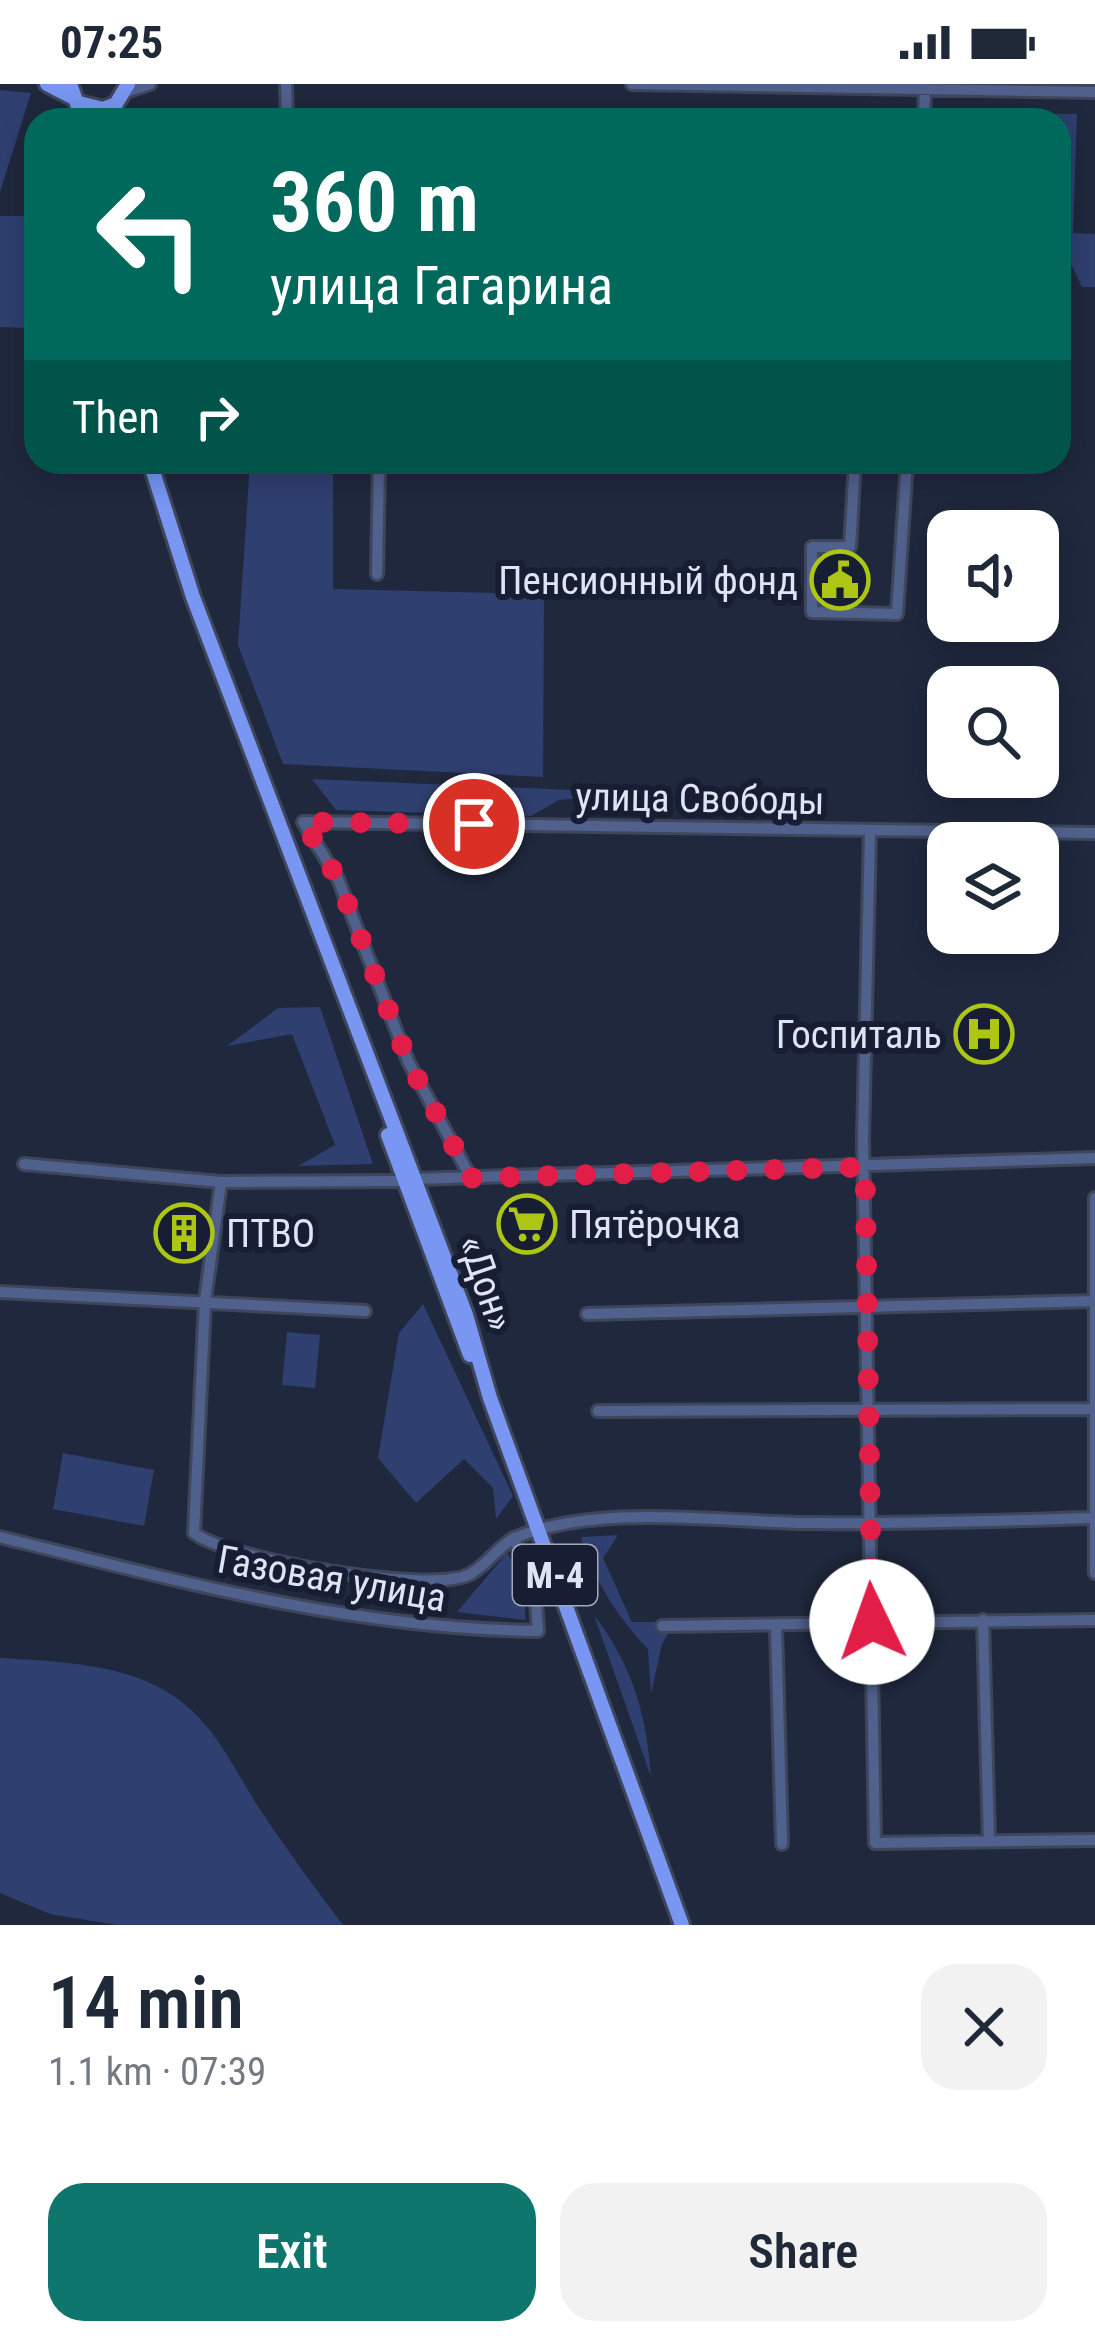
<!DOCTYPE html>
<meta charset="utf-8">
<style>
body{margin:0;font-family:"Roboto Condensed",sans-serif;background:#f2f2f3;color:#1f2937;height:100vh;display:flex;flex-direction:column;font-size:45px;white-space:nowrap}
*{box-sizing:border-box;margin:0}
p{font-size:39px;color:#747a83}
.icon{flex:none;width:66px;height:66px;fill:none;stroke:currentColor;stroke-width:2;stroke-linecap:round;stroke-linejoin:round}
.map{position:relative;height:1841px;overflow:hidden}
.side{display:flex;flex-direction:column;background:#fff;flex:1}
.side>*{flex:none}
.hud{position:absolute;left:24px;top:24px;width:1047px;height:366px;border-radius:36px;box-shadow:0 6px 30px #0003;background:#00695c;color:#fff;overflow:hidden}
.controls{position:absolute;left:927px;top:426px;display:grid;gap:24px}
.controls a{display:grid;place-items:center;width:132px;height:132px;border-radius:24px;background:#fff;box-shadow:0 6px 30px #0003;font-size:60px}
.pin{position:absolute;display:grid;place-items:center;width:102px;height:102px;color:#fff;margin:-51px;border:6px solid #fff;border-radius:50%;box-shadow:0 3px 12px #0007}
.me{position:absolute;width:132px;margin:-66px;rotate:357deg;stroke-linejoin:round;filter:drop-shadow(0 0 9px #0008)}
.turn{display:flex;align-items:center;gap:42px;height:252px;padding:0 48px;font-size:54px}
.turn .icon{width:156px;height:156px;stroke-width:2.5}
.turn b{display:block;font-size:84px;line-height:102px}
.then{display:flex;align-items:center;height:114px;padding:0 48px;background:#0003;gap:24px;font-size:45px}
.round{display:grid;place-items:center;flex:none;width:126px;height:126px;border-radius:36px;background:#f2f2f3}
.summary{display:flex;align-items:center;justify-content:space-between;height:204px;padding:0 48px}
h1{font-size:72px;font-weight:600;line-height:90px}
.cta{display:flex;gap:24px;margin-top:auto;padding:24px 48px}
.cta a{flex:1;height:138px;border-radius:36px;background:#0f766e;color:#fff;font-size:48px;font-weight:600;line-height:138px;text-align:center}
.cta a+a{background:#f2f2f3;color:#1f2937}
.status{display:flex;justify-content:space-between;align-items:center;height:84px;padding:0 60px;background:#fff;direction:ltr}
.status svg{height:33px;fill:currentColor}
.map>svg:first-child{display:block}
.green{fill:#2f3f6f}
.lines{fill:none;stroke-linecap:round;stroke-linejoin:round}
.minor-casing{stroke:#3e465b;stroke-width:16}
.major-casing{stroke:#3e465b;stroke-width:20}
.minor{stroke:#51618d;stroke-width:10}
.major{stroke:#7896f2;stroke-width:14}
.route{stroke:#e11d48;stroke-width:21;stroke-dasharray:0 37.8}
.labels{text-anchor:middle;stroke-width:12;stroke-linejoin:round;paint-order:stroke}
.shield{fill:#171e33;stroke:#a2a9b9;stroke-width:3}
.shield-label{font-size:36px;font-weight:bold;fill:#dee4f3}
.poi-label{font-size:39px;fill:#dee4f3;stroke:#171e33;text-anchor:end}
.street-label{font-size:39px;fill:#dee4f3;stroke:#171e33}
</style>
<div class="status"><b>07:25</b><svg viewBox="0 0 49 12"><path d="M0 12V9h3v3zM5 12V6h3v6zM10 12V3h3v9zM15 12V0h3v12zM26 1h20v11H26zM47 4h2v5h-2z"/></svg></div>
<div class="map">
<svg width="1095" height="1841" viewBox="0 0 1095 1841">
<rect width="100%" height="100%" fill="#20283e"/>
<!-- green -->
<path class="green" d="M 0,6 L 31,9 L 0,108 Z
M 930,29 L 1077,30 L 1073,149 L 1095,150 L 1095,203 L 1082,203 L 1070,178 L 1059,177 L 1059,36 L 930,36 Z
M 0,132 L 36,132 L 32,244 L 0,243 Z
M 250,378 L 333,378 L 333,505 L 544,510 L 543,693 L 283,680 L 238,561 Z
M 312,695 L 641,709 L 559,716 L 531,732 L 336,726 Z
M 320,923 L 373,1080 L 298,1082 L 335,1061 L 292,950 L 227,962 L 278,924 Z
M 423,1220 L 513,1412 L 496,1435 L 493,1404 L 464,1375 L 416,1419 L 378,1374 L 399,1249 Z
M 287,1248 L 320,1251 L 315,1304 L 282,1301 Z
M 63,1369 L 154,1386 L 144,1442 L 53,1425 Z
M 618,1451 L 603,1474 L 632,1538 L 675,1538 L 662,1560 L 651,1610 L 648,1565 C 618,1534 593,1495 581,1453 Z
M 507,1469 L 526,1497 L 525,1536 L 457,1528 Z
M 594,1531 C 632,1580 647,1632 651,1693 Z
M 0,1574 C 52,1577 117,1579 164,1606 C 214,1635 231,1681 261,1727 C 287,1766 315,1804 343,1841 L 117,1841 L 50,1830 L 0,1809 Z"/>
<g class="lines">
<defs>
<path id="minor" d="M 286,0 L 287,36
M 632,0 L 1095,8
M 126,8 L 150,0
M 924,36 L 925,5
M 855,378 L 850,463 L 812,463 L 812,528 L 897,530 L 907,378
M 377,490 L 379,378
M 303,738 L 1095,749
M 303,738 L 338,795 L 408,977 L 471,1094
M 870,748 L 863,1055 L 875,1759 L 1095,1756
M 24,1080 L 221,1098 L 403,1097
M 415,1095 L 1095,1074
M 221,1098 L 205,1217 L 194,1449 C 229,1476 432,1511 470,1490 C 486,1482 497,1464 514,1454
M 1095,1114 L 1095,1489
M 0,1208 L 365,1227
M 587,1230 L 1095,1217
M 598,1327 L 1093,1325
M 0,1453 C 178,1497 353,1545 538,1547 L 536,1517 L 514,1454 C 601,1419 714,1438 807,1439 C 902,1440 997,1437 1093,1434
M 983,1536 L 989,1756
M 662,1542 L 1095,1536
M 776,1543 L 782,1760"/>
<path id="major" d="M 47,0 L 74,14
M 70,0 L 83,36
M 79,19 L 103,25 L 116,20 L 128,0
M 150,378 L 193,513 L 466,1231 L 490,1314 L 682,1841
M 388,1051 L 470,1271"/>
</defs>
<!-- minor casing -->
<use href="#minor" class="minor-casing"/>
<!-- major casing -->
<use href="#major" class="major-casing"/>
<!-- minor -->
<use href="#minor" class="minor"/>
<!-- major -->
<use href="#major" class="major"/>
</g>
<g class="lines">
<!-- route -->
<path class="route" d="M 474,740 L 303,738 L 338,795 L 408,977 L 471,1094 L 865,1083 L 872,1538"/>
</g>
<!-- icons -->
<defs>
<symbol id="civic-ring" viewBox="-11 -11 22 22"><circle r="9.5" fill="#171e33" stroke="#acc613" stroke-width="1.5"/><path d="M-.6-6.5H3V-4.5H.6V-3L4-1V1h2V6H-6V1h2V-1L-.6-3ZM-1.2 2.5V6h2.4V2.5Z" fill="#acc613"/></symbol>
<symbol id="hospital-ring" viewBox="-11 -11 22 22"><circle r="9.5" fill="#171e33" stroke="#acc613" stroke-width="1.5"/><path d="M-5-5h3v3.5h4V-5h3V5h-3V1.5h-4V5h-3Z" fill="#acc613"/></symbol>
<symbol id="supermarket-ring" viewBox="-11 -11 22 22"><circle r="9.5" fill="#171e33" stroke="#acc613" stroke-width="1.5"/><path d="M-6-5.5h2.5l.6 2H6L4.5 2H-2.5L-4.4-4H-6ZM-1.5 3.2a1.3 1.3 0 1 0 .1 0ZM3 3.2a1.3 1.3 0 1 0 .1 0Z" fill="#acc613"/></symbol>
<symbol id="building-ring" viewBox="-11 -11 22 22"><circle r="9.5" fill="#171e33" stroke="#acc613" stroke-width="1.5"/><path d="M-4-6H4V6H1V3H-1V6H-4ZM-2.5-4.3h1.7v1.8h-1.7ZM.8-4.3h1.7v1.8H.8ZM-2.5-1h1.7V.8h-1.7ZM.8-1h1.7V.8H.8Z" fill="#acc613"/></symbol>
</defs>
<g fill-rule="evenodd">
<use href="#civic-ring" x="807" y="463" width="66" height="66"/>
<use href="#hospital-ring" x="951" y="917" width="66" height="66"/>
<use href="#supermarket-ring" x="494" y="1107" width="66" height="66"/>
<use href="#building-ring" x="151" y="1116" width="66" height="66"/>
</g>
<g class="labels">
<!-- shield labels -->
<rect class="shield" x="513" y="1461" width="84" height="60" rx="9"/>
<g class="shield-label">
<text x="555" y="1504">М-4</text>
</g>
<!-- poi labels -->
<g class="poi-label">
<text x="798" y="510">Пенсионный фонд</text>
<text x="942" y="964">Госпиталь</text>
<text x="569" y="1154" text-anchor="start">Пятёрочка</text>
<text x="226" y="1163" text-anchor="start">ПТВО</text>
</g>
<!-- street labels -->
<g class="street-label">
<text transform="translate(700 714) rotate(1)" y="14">улица Свободы</text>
<text transform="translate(487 1199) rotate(71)" y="14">«Дон»</text>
<text transform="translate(332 1494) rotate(10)" y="14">Газовая улица</text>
</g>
</g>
</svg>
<div class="controls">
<a><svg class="icon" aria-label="sound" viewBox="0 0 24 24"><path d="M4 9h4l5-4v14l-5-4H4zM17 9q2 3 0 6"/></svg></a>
<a><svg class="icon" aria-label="search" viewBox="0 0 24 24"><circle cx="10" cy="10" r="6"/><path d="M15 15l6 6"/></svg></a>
<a><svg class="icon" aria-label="layers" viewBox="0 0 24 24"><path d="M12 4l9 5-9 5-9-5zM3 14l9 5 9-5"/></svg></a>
</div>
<div class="pin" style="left:474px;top:740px;background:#d93025"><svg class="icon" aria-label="arrive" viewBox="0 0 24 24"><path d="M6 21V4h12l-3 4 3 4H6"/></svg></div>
<svg class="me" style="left:872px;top:1538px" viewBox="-20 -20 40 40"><circle r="19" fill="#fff"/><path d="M0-13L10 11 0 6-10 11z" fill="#e11d48"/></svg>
<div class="hud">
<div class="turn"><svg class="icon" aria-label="left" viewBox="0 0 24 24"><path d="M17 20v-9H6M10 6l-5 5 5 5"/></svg><div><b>360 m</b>улица Гагарина</div></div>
<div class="then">Then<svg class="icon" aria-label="right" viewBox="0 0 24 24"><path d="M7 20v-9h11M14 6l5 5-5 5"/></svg></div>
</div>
</div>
<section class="side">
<div class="summary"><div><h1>14 min</h1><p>1.1 km · 07:39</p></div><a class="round"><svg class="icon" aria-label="close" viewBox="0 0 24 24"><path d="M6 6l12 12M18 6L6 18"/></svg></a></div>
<div class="cta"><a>Exit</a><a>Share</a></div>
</section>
